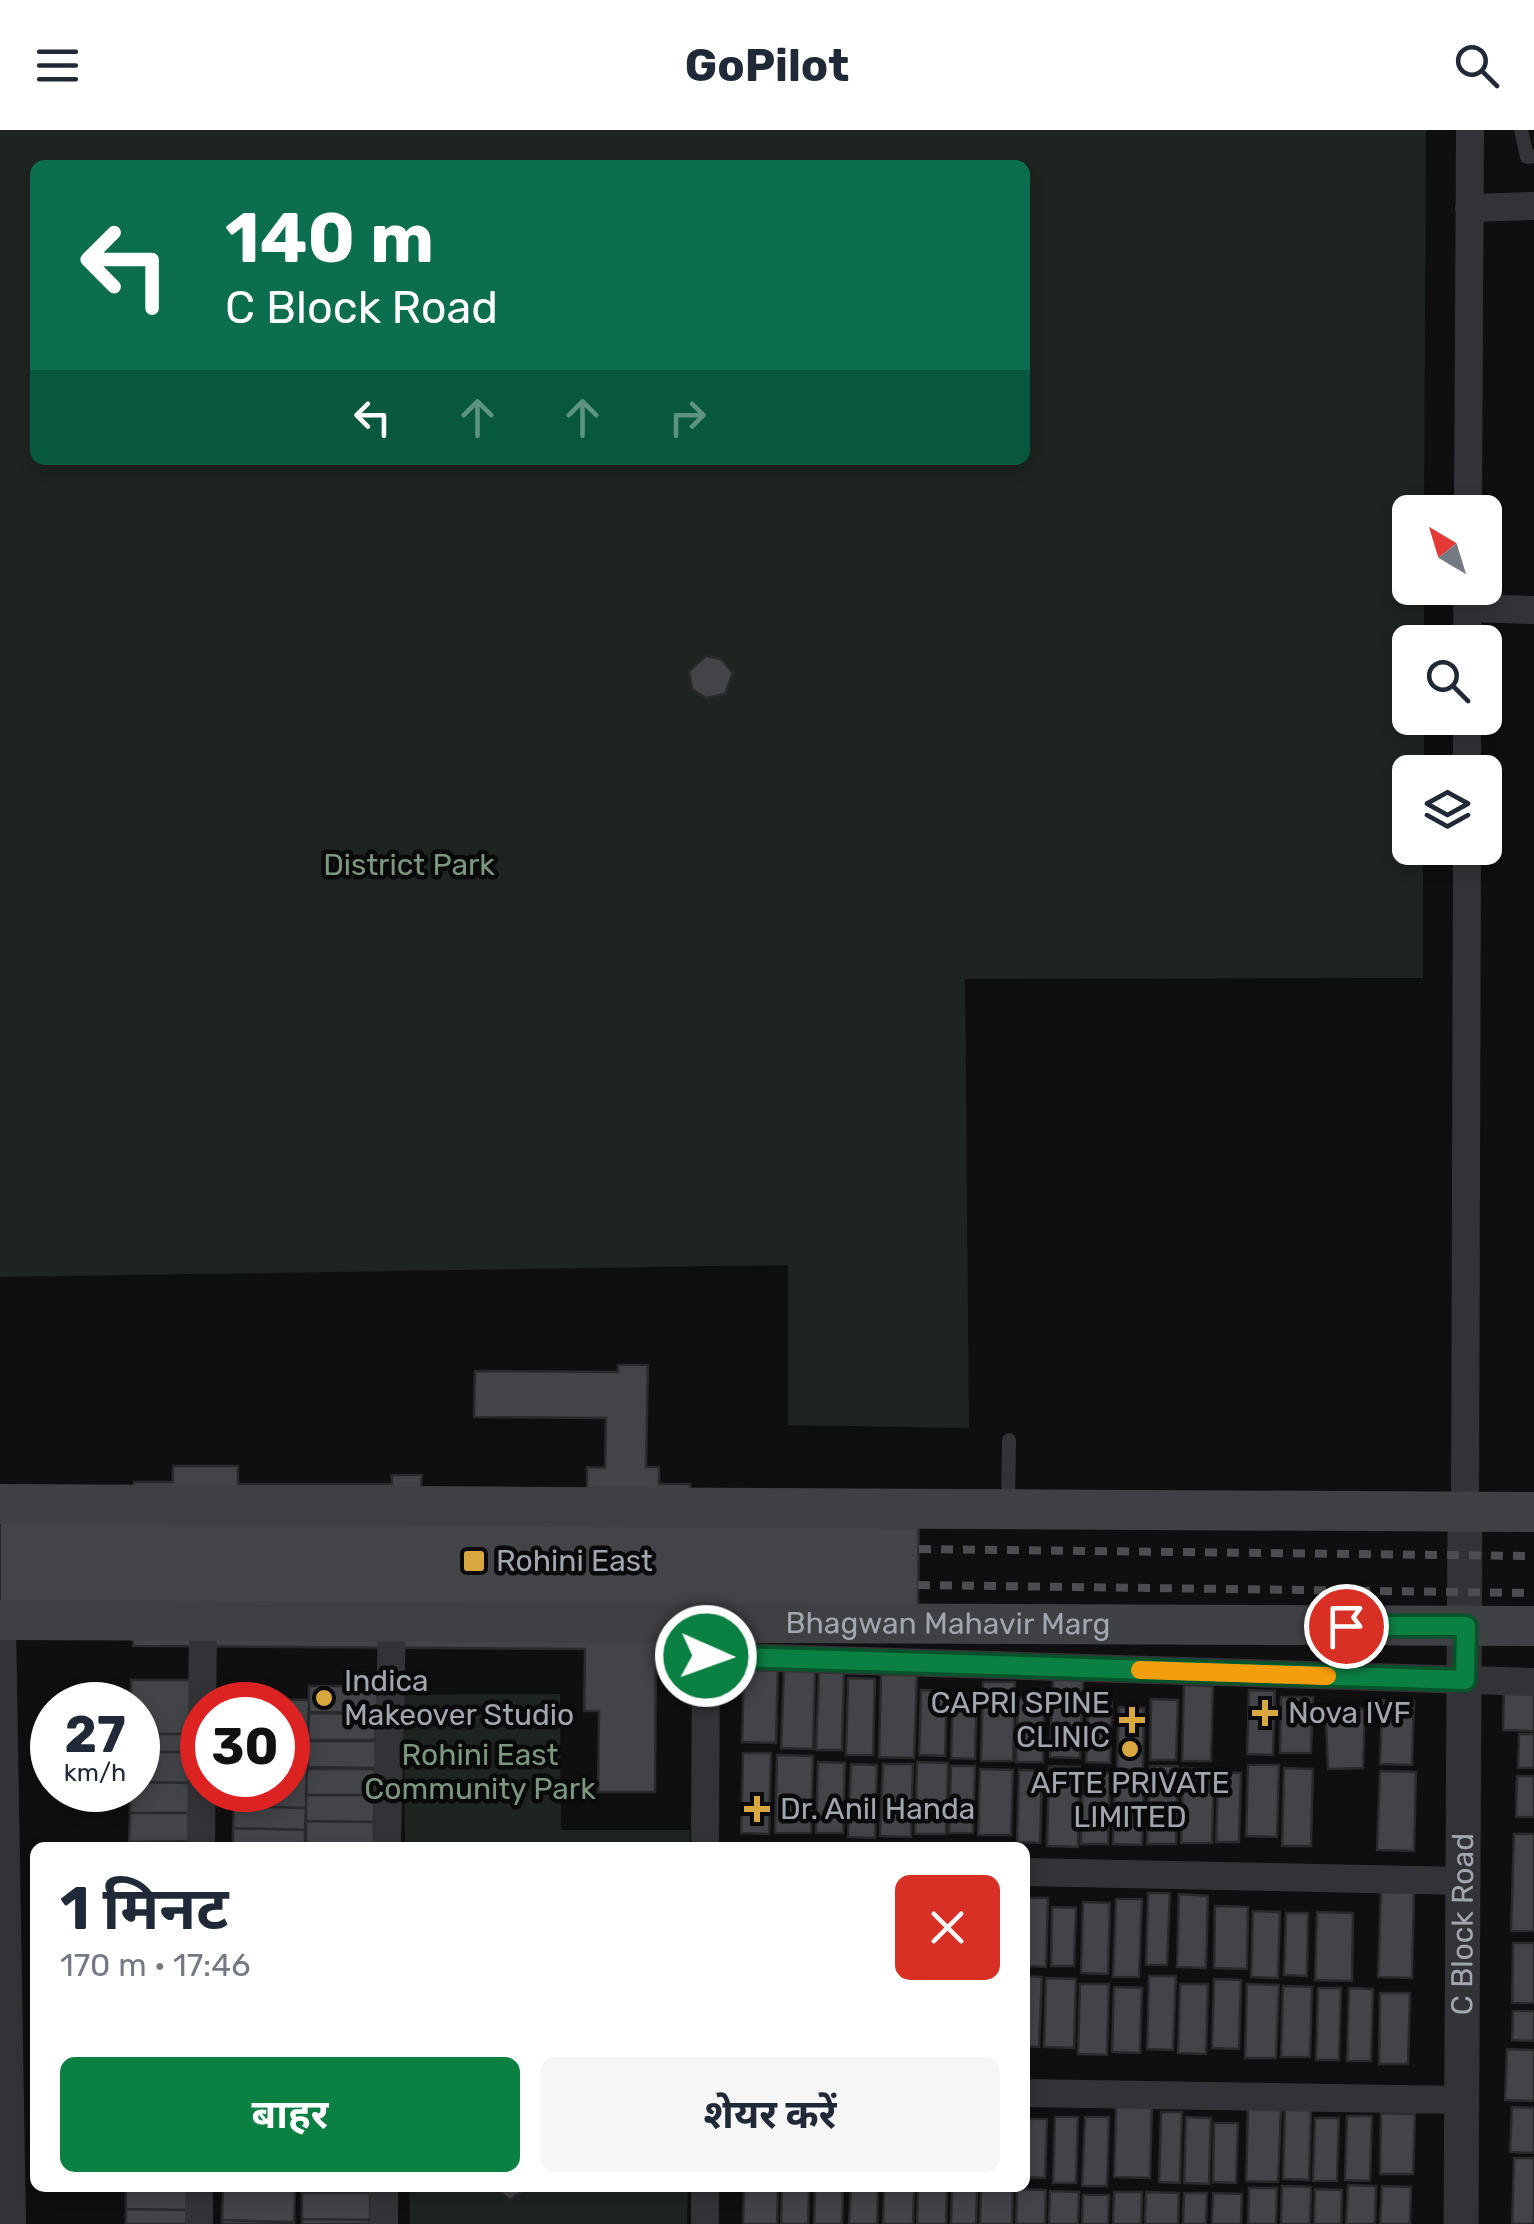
<!DOCTYPE html>
<html lang="hi">
<meta charset="utf-8">
<style>
body{margin:0;font-family:Rubik,"Noto Sans Devanagari",sans-serif;background:#f6f6f7;color:#1f2937;height:100vh;display:flex;flex-direction:column;font-size:38px;white-space:nowrap}
*{box-sizing:border-box;margin:0}
p{font-size:32px;color:#747a83}
.icon{flex:none;width:55px;height:55px;fill:none;stroke:currentColor;stroke-width:2;stroke-linecap:round;stroke-linejoin:round}
.map{position:relative;flex:1;overflow:hidden}
.side{position:absolute;left:30px;top:1712px;width:1000px;height:350px;display:flex;flex-direction:column;background:#fff;border-radius:15px;box-shadow:0 5px 15px #0003}
.side>*{flex:none}
.hud{position:absolute;left:30px;top:30px;width:1000px;height:305px;border-radius:15px;box-shadow:0 5px 15px #0003;background:#0b6e4f;color:#fff;overflow:hidden}
.needle{width:65px;rotate:322deg}
.buttons{position:absolute;left:1392px;top:365px;display:grid;gap:20px}
.buttons a{display:grid;place-items:center;width:110px;height:110px;border-radius:15px;background:#fff;box-shadow:0 5px 15px #0003;font-size:50px}
.speed{position:absolute;left:30px;top:1552px;display:flex;gap:20px;font-size:50px;font-weight:700;text-align:center}
.speed>*{display:grid;place-content:center;width:130px;height:130px;border-radius:50%;background:#fff;box-shadow:0 5px 15px #0003;line-height:1}
.speed small{font-size:25px;font-weight:400}
.speed .limit{border:15px solid #d22;background:#fff;color:#111}
.pin{position:absolute;display:grid;place-items:center;width:85px;height:85px;color:#fff;margin:-42px;border:5px solid #fff;border-radius:50%;box-shadow:0 2px 10px #0007}
.me{position:absolute;width:110px;margin:-55px;rotate:92deg;stroke-linejoin:round;filter:drop-shadow(0 0 8px #0008)}
.turn{display:flex;align-items:center;gap:35px;height:210px;padding:0 30px;font-size:45px}
.turn .icon{width:130px;height:130px;stroke-width:2.5}
.turn b{display:block;font-size:70px;line-height:85px}
.lanes{display:flex;align-items:center;height:95px;padding:0 30px;background:#0003;justify-content:center;gap:50px;direction:ltr}
.lanes .off{opacity:.35}
.round{display:grid;place-items:center;flex:none;width:105px;height:105px;border-radius:15px;background:#f6f6f7}
.summary{display:flex;align-items:center;justify-content:space-between;height:170px;padding:0 30px}
h1{font-size:60px;font-weight:700;line-height:75px}
.action{display:flex;gap:20px;margin-top:auto;padding:20px 30px}
.action a{flex:1;height:115px;border-radius:15px;background:#0b8043;color:#fff;font-size:40px;font-weight:700;line-height:115px;text-align:center}
.action a+a{background:#f6f6f7;color:#1f2937}
header{display:flex;justify-content:space-between;align-items:center;height:130px;padding:0 30px;background:#fff;font-size:45px;font-weight:700}
.map>svg:first-child{display:block}
.green{fill:#1e241f;fill-rule:evenodd}
.building{fill:#434448;stroke:#2a292c;stroke-width:2.5}
.lines{fill:none;stroke-linecap:round;stroke-linejoin:round}
.service{stroke:#333337;stroke-width:14}
.minor{stroke:#333337;stroke-width:28}
.tertiary{stroke:#333337;stroke-width:35}
.secondary{stroke:#3f4044;stroke-width:40}
.rail{stroke:#4c4d51;stroke-width:8;stroke-dasharray:12 10;stroke-linecap:butt}
.route-casing{stroke:#07532c;stroke-width:25}
.route{stroke:#0b8043;stroke-width:18}
.slow{stroke:#f59e0b;stroke-width:18}
.poi-dot{fill:#d8a740;stroke:#0a0a0b;stroke-width:4}
.labels{text-anchor:middle;stroke-width:9;stroke-linejoin:round;paint-order:stroke}
.park-label{font-size:30px;fill:#7b987e;stroke:#0a0a0b}
.poi-label{font-size:30px;fill:#a2a6af;stroke:#0a0a0b;text-anchor:start}
.street-label{font-size:30px;fill:#a2a6af;stroke:#0a0a0b}
</style>
<header><svg class="icon" aria-label="menu" viewBox="0 0 24 24"><path d="M4 6h16M4 12h16M4 18h16"/></svg>GoPilot<svg class="icon" aria-label="search" viewBox="0 0 24 24"><circle cx="10" cy="10" r="6"/><path d="M15 15l6 6"/></svg></header>
<div class="map">
<svg width="1534" height="2094" viewBox="0 0 1534 2094">
<rect width="100%" height="100%" fill="#0f0f10"/>
<!-- green -->
<path class="green" d="M 0,0 L 1426,0 L 1424,382 L 1410,382 L 1410,458 L 1424,458 L 1424,512 L 1410,512 L 1410,588 L 1424,588 L 1424,642 L 1410,642 L 1410,718 L 1423,718 L 1423,848 L 965,849 L 969,1298 L 788,1295 L 788,1135 L 0,1147 ZM 35,35 L 1025,35 L 1025,330 L 35,330 Z
M 560,1564 L 561,1700 L 690,1700 L 690,1717 L 405,1717 L 403,1565 Z
M 409,2058 L 688,2058 L 687,2094 L 410,2094 Z"/>
<!-- building -->
<path class="building" d="M 706,526 L 721,529 L 733,543 L 725,564 L 706,568 L 692,559 L 689,541 Z
M 618,1235 L 648,1235 L 646,1337 L 659,1337 L 659,1354 L 690,1354 L 690,1386 L 919,1388 L 918,1485 L 689,1484 L 688,1520 L 656,1519 L 655,1662 L 598,1662 L 599,1581 L 584,1581 L 585,1519 L 133,1516 L 133,1482 L 0,1481 L 0,1385 L 133,1386 L 134,1352 L 173,1352 L 173,1336 L 238,1336 L 238,1354 L 392,1354 L 392,1345 L 422,1345 L 421,1357 L 587,1359 L 587,1337 L 605,1338 L 606,1288 L 474,1287 L 475,1241 L 618,1242 Z
M 744,1537 L 778,1538 L 776,1613 L 742,1612 Z
M 784,1539 L 815,1540 L 813,1619 L 781,1618 Z
M 819,1542 L 844,1542 L 842,1620 L 816,1620 Z
M 881,1544 L 917,1545 L 914,1628 L 879,1627 Z
M 848,1548 L 875,1549 L 873,1625 L 846,1625 Z
M 131,1550 L 194,1550 L 194,1604 L 138,1604 L 138,1575 L 131,1575 Z
M 1053,1550 L 1083,1550 L 1080,1628 L 1050,1627 Z
M 983,1552 L 1015,1552 L 1013,1631 L 981,1631 Z
M 1504,1554 L 1534,1555 L 1534,1601 L 1503,1600 Z
M 1184,1555 L 1213,1556 L 1211,1631 L 1182,1631 Z
M 309,1556 L 378,1556 L 377,1583 L 309,1582 Z
M 921,1560 L 947,1561 L 945,1626 L 919,1625 Z
M 1249,1560 L 1275,1561 L 1273,1625 L 1247,1624 Z
M 953,1564 L 977,1564 L 975,1629 L 951,1628 Z
M 1281,1567 L 1313,1567 L 1311,1623 L 1280,1623 Z
M 237,1568 L 309,1570 L 307,1627 L 288,1627 L 288,1575 L 237,1575 Z
M 1018,1568 L 1044,1569 L 1043,1632 L 1016,1632 Z
M 1151,1569 L 1178,1570 L 1176,1630 L 1150,1630 Z
M 1382,1570 L 1414,1571 L 1412,1635 L 1380,1634 Z
M 1088,1571 L 1112,1572 L 1110,1633 L 1086,1632 Z
M 1325,1576 L 1365,1579 L 1363,1638 L 1328,1639 Z
M 1119,1577 L 1144,1578 L 1143,1641 L 1117,1640 Z
M 309,1583 L 376,1584 L 376,1610 L 308,1610 Z
M 138,1604 L 194,1604 L 193,1622 L 138,1622 Z
M 1519,1604 L 1534,1604 L 1534,1638 L 1518,1638 Z
M 308,1611 L 376,1611 L 376,1638 L 308,1637 Z
M 138,1622 L 193,1622 L 193,1653 L 138,1652 Z
M 743,1623 L 771,1623 L 769,1704 L 741,1703 Z
M 777,1625 L 813,1626 L 811,1703 L 775,1703 Z
M 288,1627 L 307,1627 L 306,1678 L 234,1676 L 234,1660 L 288,1660 Z
M 818,1632 L 845,1633 L 843,1703 L 816,1703 Z
M 917,1632 L 948,1633 L 946,1704 L 915,1704 Z
M 851,1634 L 877,1635 L 875,1708 L 848,1707 Z
M 883,1634 L 913,1634 L 911,1707 L 880,1706 Z
M 1248,1635 L 1279,1635 L 1277,1707 L 1246,1706 Z
M 951,1636 L 975,1636 L 973,1703 L 949,1703 Z
M 1049,1636 L 1080,1637 L 1078,1717 L 1047,1716 Z
M 1150,1636 L 1178,1636 L 1176,1714 L 1147,1714 Z
M 1183,1638 L 1214,1639 L 1212,1713 L 1181,1713 Z
M 1284,1638 L 1313,1639 L 1311,1716 L 1282,1716 Z
M 307,1639 L 375,1639 L 375,1665 L 306,1665 Z
M 980,1639 L 1013,1640 L 1011,1705 L 978,1705 Z
M 1019,1640 L 1042,1641 L 1040,1713 L 1017,1712 Z
M 1380,1641 L 1416,1642 L 1414,1721 L 1377,1720 Z
M 1083,1642 L 1110,1643 L 1108,1714 L 1081,1714 Z
M 1218,1642 L 1241,1643 L 1239,1712 L 1216,1712 Z
M 1517,1646 L 1534,1646 L 1534,1687 L 1516,1687 Z
M 1115,1650 L 1144,1650 L 1142,1715 L 1113,1714 Z
M 138,1652 L 193,1653 L 193,1683 L 130,1683 L 130,1660 L 138,1660 Z
M 306,1665 L 375,1665 L 374,1692 L 306,1691 Z
M 234,1676 L 306,1678 L 305,1700 L 233,1698 Z
M 130,1683 L 193,1683 L 193,1711 L 129,1712 Z
M 306,1691 L 374,1692 L 374,1718 L 306,1718 Z
M 233,1698 L 305,1700 L 305,1718 L 233,1718 Z
M 1514,1704 L 1534,1704 L 1534,1801 L 1511,1801 Z
M 193,1711 L 193,1718 L 129,1718 L 129,1712 Z
M 1381,1760 L 1414,1761 L 1412,1848 L 1378,1847 Z
M 1148,1763 L 1170,1763 L 1167,1835 L 1146,1835 Z
M 1179,1764 L 1208,1766 L 1206,1838 L 1177,1837 Z
M 1025,1768 L 1048,1768 L 1046,1837 L 1025,1836 Z
M 1116,1769 L 1142,1769 L 1139,1847 L 1113,1847 Z
M 1083,1772 L 1110,1773 L 1108,1844 L 1081,1843 Z
M 1215,1776 L 1248,1777 L 1247,1839 L 1214,1838 Z
M 1052,1777 L 1076,1778 L 1074,1836 L 1051,1836 Z
M 1253,1781 L 1280,1782 L 1278,1848 L 1251,1847 Z
M 1317,1782 L 1353,1783 L 1352,1851 L 1315,1850 Z
M 1286,1783 L 1308,1783 L 1307,1846 L 1284,1845 Z
M 1513,1813 L 1534,1813 L 1534,1873 L 1512,1873 Z
M 1025,1846 L 1042,1847 L 1039,1917 L 1025,1916 Z
M 1149,1846 L 1176,1846 L 1173,1920 L 1147,1919 Z
M 1046,1848 L 1076,1849 L 1074,1918 L 1044,1917 Z
M 1214,1849 L 1241,1850 L 1239,1919 L 1212,1918 Z
M 1080,1854 L 1109,1854 L 1107,1925 L 1078,1924 Z
M 1180,1854 L 1208,1854 L 1206,1924 L 1178,1923 Z
M 1247,1854 L 1279,1855 L 1276,1928 L 1245,1928 Z
M 1283,1856 L 1312,1857 L 1310,1927 L 1281,1927 Z
M 1114,1857 L 1142,1858 L 1140,1923 L 1112,1922 Z
M 1318,1858 L 1341,1858 L 1339,1930 L 1316,1930 Z
M 1349,1858 L 1373,1859 L 1371,1931 L 1347,1931 Z
M 1380,1863 L 1410,1863 L 1408,1934 L 1379,1934 Z
M 1513,1881 L 1534,1881 L 1534,1911 L 1512,1910 Z
M 1507,1919 L 1534,1920 L 1534,1971 L 1505,1970 Z
M 1116,1976 L 1152,1977 L 1150,2048 L 1114,2047 Z
M 1248,1977 L 1281,1978 L 1278,2052 L 1246,2051 Z
M 1512,1977 L 1534,1978 L 1534,2023 L 1510,2022 Z
M 1285,1979 L 1311,1980 L 1309,2050 L 1283,2049 Z
M 1161,1982 L 1182,1982 L 1180,2053 L 1159,2052 Z
M 1381,1983 L 1415,1984 L 1413,2044 L 1380,2044 Z
M 1347,1986 L 1372,1986 L 1370,2051 L 1345,2050 Z
M 1055,1987 L 1078,1987 L 1076,2053 L 1053,2053 Z
M 1085,1987 L 1109,1987 L 1107,2056 L 1082,2056 Z
M 1186,1987 L 1211,1988 L 1209,2054 L 1184,2053 Z
M 1315,1988 L 1339,1988 L 1337,2051 L 1313,2051 Z
M 1025,1989 L 1047,1989 L 1045,2048 L 1025,2047 Z
M 1214,1993 L 1238,1993 L 1236,2053 L 1213,2052 Z
M 1514,2028 L 1534,2028 L 1534,2094 L 1512,2094 Z
M 1348,2055 L 1376,2056 L 1375,2094 L 1346,2094 Z
M 1282,2056 L 1311,2057 L 1310,2094 L 1281,2094 Z
M 1382,2056 L 1411,2057 L 1410,2094 L 1380,2094 Z
M 126,2058 L 189,2058 L 189,2080 L 126,2079 Z
M 223,2058 L 295,2058 L 294,2092 L 222,2090 Z
M 302,2058 L 370,2058 L 370,2063 L 302,2063 Z
M 499,2058 L 521,2058 L 521,2062 L 510,2070 L 499,2061 Z
M 744,2058 L 778,2058 L 777,2094 L 743,2094 Z
M 782,2058 L 809,2058 L 808,2094 L 781,2094 Z
M 918,2058 L 947,2058 L 946,2094 L 917,2094 Z
M 952,2058 L 977,2059 L 976,2094 L 951,2094 Z
M 1249,2058 L 1277,2058 L 1276,2094 L 1248,2094 Z
M 851,2059 L 878,2059 L 877,2094 L 849,2094 Z
M 884,2059 L 914,2060 L 913,2094 L 883,2094 Z
M 1017,2059 L 1046,2060 L 1045,2094 L 1016,2094 Z
M 1315,2059 L 1342,2060 L 1341,2094 L 1314,2094 Z
M 815,2060 L 843,2061 L 842,2094 L 814,2094 Z
M 981,2060 L 1013,2061 L 1012,2094 L 980,2094 Z
M 1050,2061 L 1079,2062 L 1078,2094 L 1049,2094 Z
M 1114,2062 L 1142,2062 L 1141,2094 L 1113,2094 Z
M 1146,2062 L 1179,2063 L 1178,2094 L 1145,2094 Z
M 302,2063 L 370,2063 L 370,2090 L 302,2089 Z
M 1184,2063 L 1207,2063 L 1206,2094 L 1183,2094 Z
M 1213,2063 L 1242,2064 L 1241,2094 L 1212,2094 Z
M 1083,2065 L 1109,2065 L 1108,2094 L 1082,2094 Z
M 126,2079 L 189,2080 L 189,2094 L 126,2094 Z
M 302,2089 L 370,2090 L 370,2094 L 302,2094 Z
M 222,2090 L 294,2092 L 294,2094 L 222,2094 Z"/>
<g class="lines">
<!-- service -->
<path class="service" d="M 1521,0 L 1527,27 L 1534,26
M 1008,1374 L 1009,1310"/>
<!-- minor -->
<path class="minor" d="M 1469,78 L 1534,76
M 1468,382 L 1470,0
M 1467,478 L 1534,480
M 1467,512 L 1468,458
M 1467,642 L 1467,588
M 1465,1382 L 1467,718
M 2,1490 L 12,2094
M 706,1526 L 1534,1552
M 201,1718 L 203,1491
M 387,1718 L 392,1491
M 705,1718 L 706,1509
M 1025,1742 L 1464,1751
M 1025,1963 L 1462,1970
M 705,2058 L 705,2094
M 199,2094 L 199,2058
M 384,2094 L 384,2058"/>
<!-- tertiary -->
<path class="tertiary" id="s1" d="M 1461,2094 L 1465,1382"/>
<!-- secondary -->
<g class="secondary">
<path d="M 0,1374 L 1534,1382"/>
<path id="s2" d="M 0,1490 L 1534,1496"/>
</g>
<!-- rail -->
<path class="rail" d="M 919,1419 L 1534,1426
M 918,1455 L 1534,1463"/>
</g>
<g class="lines">
<defs>
<path id="route" d="M 706,1526 L 1465,1550 L 1466,1496 L 1346,1496"/>
</defs>
<!-- route casing -->
<use href="#route" class="route-casing"/>
<!-- route -->
<use href="#route" class="route"/>
<!-- slow -->
<path class="slow" d="M 1140,1540 L 1327,1546"/>
</g>
<!-- markers -->
<g class="poi-dot">
<rect x="462" y="1419" width="24" height="24" rx="5"/>
<circle cx="324" cy="1568" r="10"/>
<path d="M1260 1568h10v10h10v10h-10v10h-10v-10h-10v-10h10z"/>
<path d="M1127 1575h10v10h10v10h-10v10h-10v-10h-10v-10h10z"/>
<circle cx="1130" cy="1619" r="10"/>
<path d="M752 1664h10v10h10v10h-10v10h-10v-10h-10v-10h10z"/>
</g>
<g class="labels">
<!-- park labels -->
<g class="park-label">
<text x="409" y="745">District Park</text>
<text x="480" y="1635">Rohini East<tspan x="480" dy="34">Community Park</tspan></text>
</g>
<!-- poi labels -->
<g class="poi-label">
<text x="496" y="1441">Rohini East</text>
<text x="344" y="1561">Indica<tspan x="344" dy="34">Makeover Studio</tspan></text>
<text x="1110" y="1583" text-anchor="end">CAPRI SPINE<tspan x="1110" dy="34">CLINIC</tspan></text>
<text x="1288" y="1593">Nova IVF</text>
<text x="1130" y="1663" text-anchor="middle">AFTE PRIVATE<tspan x="1130" dy="34">LIMITED</tspan></text>
<text x="780" y="1689">Dr. Anil Handa</text>
</g>
<!-- street labels -->
<g class="street-label">
<text dy="10" stroke="none"><textPath href="#s2" startOffset="948">Bhagwan Mahavir Marg</textPath></text>
<text dy="10" stroke="none"><textPath href="#s1" startOffset="300">C Block Road</textPath></text>
</g>
</g>
</svg>
<div class="buttons">
<a><svg class="needle" viewBox="-14 -14 28 28"><path d="M0-13l5 13h-10z" fill="#e53935"/><path d="M0 13l5-13h-10z" fill="#747a83"/></svg></a>
<a><svg class="icon" aria-label="search" viewBox="0 0 24 24"><circle cx="10" cy="10" r="6"/><path d="M15 15l6 6"/></svg></a>
<a><svg class="icon" aria-label="layers" viewBox="0 0 24 24"><path d="M12 4l9 5-9 5-9-5zM3 14l9 5 9-5"/></svg></a>
</div>
<div class="speed"><div>27<small>km/h</small></div><div class="limit">30</div></div>
<div class="pin" style="left:1346px;top:1496px;background:#d93025"><svg class="icon" aria-label="arrive" viewBox="0 0 24 24"><path d="M6 21V4h12l-3 4 3 4H6"/></svg></div>
<svg class="me" style="left:706px;top:1526px" viewBox="-20 -20 40 40"><circle r="17" fill="#0b8043" stroke="#fff" stroke-width="3"/><path d="M0-11L8 9 0 5-8 9z" fill="#fff"/></svg>
<div class="hud">
<div class="turn"><svg class="icon" aria-label="left" viewBox="0 0 24 24"><path d="M17 20v-9H6M10 6l-5 5 5 5"/></svg><div><b>140 m</b>C Block Road</div></div>
<div class="lanes"><svg class="icon" aria-label="left" viewBox="0 0 24 24"><path d="M17 20v-9H6M10 6l-5 5 5 5"/></svg><svg class="icon off" aria-label="ahead" viewBox="0 0 24 24"><path d="M12 20V5M6 11l6-6 6 6"/></svg><svg class="icon off" aria-label="ahead" viewBox="0 0 24 24"><path d="M12 20V5M6 11l6-6 6 6"/></svg><svg class="icon off" aria-label="right" viewBox="0 0 24 24"><path d="M7 20v-9h11M14 6l5 5-5 5"/></svg></div>
</div>
<section class="side">
<div class="summary"><div><h1>1 मिनट</h1><p>170 m · 17:46</p></div><a class="round" style="background:#d93025;color:#fff"><svg class="icon" aria-label="close" viewBox="0 0 24 24"><path d="M6 6l12 12M18 6L6 18"/></svg></a></div>
<div class="action"><a>बाहर</a><a>शेयर करें</a></div>
</section>
</div>
